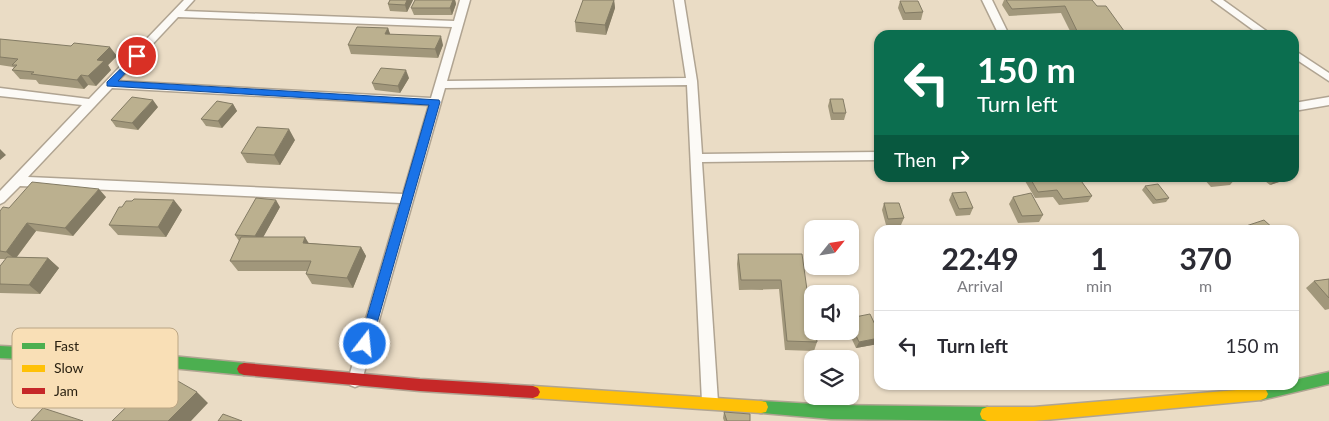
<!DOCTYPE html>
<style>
body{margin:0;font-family:Lato,sans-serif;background:#f2f2f3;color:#2b2b33;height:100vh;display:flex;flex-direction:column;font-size:19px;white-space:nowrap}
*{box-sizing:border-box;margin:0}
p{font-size:16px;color:#7c7c81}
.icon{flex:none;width:28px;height:28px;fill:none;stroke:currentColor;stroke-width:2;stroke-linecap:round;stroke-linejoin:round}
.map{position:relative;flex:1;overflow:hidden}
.drawer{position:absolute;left:874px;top:225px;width:425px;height:165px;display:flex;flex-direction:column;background:#fff;border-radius:15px;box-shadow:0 1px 4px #0004}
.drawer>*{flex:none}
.hud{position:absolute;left:874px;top:30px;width:425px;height:152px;border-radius:15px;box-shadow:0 1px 4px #0004;background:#0b6e4f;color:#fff;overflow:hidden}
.needle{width:32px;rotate:60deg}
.tools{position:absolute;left:804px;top:220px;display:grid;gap:10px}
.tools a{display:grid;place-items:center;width:55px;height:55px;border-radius:10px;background:#fff;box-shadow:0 1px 4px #0004;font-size:25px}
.pin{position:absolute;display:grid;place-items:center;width:42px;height:42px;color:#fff;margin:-21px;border:2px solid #fff;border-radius:50%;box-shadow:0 1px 5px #0007}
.me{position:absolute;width:55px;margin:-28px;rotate:16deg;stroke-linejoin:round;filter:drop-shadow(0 0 4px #0008)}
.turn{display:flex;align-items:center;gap:18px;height:105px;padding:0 20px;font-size:22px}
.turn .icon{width:65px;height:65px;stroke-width:2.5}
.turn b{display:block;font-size:35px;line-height:42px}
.then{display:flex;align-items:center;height:48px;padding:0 20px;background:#0003;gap:10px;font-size:19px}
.eta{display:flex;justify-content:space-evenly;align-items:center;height:85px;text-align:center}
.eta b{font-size:30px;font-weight:700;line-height:35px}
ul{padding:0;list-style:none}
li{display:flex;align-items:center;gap:15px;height:70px;padding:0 20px;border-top:1px solid #e1e1e2}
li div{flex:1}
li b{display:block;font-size:19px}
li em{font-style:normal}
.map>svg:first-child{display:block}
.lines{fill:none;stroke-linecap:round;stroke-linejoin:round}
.street-casing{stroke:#b0a492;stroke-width:3}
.fast-casing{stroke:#b0a492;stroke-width:3}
.slow-casing{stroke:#b0a492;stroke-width:3}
.jam-casing{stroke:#b0a492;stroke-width:3}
.street{fill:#fcfaf6;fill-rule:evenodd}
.fast{fill:#4caf50;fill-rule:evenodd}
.slow{fill:#ffc107;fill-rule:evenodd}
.jam{fill:#c62828;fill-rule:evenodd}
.wall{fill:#a1977b}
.shaded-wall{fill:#837b64}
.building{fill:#bbb08f;stroke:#837b64}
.route{fill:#1a73e8;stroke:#114b97}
.key{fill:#f9dfb6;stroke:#bba685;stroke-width:1}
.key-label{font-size:14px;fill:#2b2212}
</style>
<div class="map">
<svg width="1329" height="421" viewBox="0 0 1329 421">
<rect width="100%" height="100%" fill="#eadcc5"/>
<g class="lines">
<defs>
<path id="street" d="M 184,0 L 194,0 L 184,11 L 454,21 L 460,0 L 470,0 L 447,81 L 686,78 L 674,0 L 684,0 L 697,81 L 702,154 L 879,152 L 879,160 L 702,162 L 718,402 L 715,407 L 710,409 L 705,407 L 702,402 L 687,85 L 445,88 L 362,380 L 360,385 L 355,387 L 350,385 L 348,380 L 400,203 L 20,186 L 4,202 L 0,204 L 0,191 L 82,105 L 0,96 L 0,88 L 89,99 ZM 178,17 L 452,27 L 431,98 L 118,81 ZM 112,88 L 429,105 L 403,194 L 28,177 Z
M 982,0 L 992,0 L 1009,35 L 999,35 Z
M 1212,0 L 1223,0 L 1272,35 L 1260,35 Z
M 1294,50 L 1329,73 L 1329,81 L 1294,58 Z
M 1329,97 L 1329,105 L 1294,111 L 1294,103 Z"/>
<path id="fast" d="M 0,346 L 140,353 L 244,363 L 249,365 L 251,369 L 249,373 L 244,375 L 140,365 L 0,358 Z
M 1329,372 L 1329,384 L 1261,400 L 1256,398 L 1254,394 L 1256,390 C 1269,385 1281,385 1294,385 L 1294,380 Z
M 761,401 L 831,405 L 987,407 L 992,409 L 994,414 L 992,419 L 987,421 L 831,419 L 761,413 L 756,412 L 754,407 L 756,402 Z"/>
<path id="slow" d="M 533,386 L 761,401 L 766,402 L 768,407 L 766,412 L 761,413 L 533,398 L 528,396 L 526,392 L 528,388 Z
M 1261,388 L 1266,390 L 1268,394 L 1266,398 L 1261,400 L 1034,421 L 987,421 L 982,419 L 980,414 L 982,409 L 987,407 L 1034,407 Z"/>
<path id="jam" d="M 244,363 L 420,379 L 533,386 L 538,388 L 540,392 L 538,396 L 533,398 L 420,391 L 244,375 L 239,373 L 237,369 L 239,365 Z"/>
</defs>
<!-- street casing -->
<use href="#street" class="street-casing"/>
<!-- fast casing -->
<use href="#fast" class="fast-casing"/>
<!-- slow casing -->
<use href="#slow" class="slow-casing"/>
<!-- jam casing -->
<use href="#jam" class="jam-casing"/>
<!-- street -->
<use href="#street" class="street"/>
<!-- fast -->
<use href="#fast" class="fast"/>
<!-- slow -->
<use href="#slow" class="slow"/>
<!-- jam -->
<use href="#jam" class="jam"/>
</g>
<!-- wall -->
<path class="wall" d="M 390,0 L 413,0 L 407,12 L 390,11 L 388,4 Z
M 415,0 L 455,0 L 456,4 L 452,15 L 414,15 L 411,8 Z
M 583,0 L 614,0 L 615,8 L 606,35 L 576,32 L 575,22 Z
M 1004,0 L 1097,6 L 1127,35 L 1072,35 L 1061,13 L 1009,16 L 1002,5 Z
M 900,1 L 923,12 L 921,20 L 903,20 L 898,8 Z
M 388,28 L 390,34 L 443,45 L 438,58 L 351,54 L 348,45 Z
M 0,39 L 117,56 L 108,65 L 111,70 L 96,86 L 88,85 L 84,89 L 39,84 L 36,80 L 20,79 L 12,70 L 14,68 L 13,67 L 0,65 Z
M 409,78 L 400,93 L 375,90 L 372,83 Z
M 830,99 L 846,113 L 844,120 L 831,120 L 828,106 Z
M 233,104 L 237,111 L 222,128 L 206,126 L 201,119 Z
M 158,107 L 138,130 L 116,127 L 111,120 Z
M 295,140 L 280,165 L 247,163 L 241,153 Z
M 1026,178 L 1079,178 L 1092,196 L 1088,202 L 1059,205 L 1053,197 L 1035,198 L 1025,181 Z
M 1203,178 L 1236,178 L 1230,185 L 1211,187 Z
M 1261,178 L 1291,178 L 1270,185 Z
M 1145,186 L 1169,198 L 1166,202 L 1153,204 L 1142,190 Z
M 952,193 L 973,208 L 970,215 L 956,216 L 949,200 Z
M 106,197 L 73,236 L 36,231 L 17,257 L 48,258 L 59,268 L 40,294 L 0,293 L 0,266 L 6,259 L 0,259 L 0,211 L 9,208 Z
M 1013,197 L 1043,215 L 1039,222 L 1018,223 L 1009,204 Z
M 884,203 L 904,218 L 901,225 L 886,225 L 882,210 Z
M 280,207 L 263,237 L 309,243 L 361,247 L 366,256 L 353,288 L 312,284 L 306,274 L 307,271 L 238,271 L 230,261 L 239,241 L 235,235 Z
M 182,210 L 166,237 L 118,235 L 109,225 Z
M 738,254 L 808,297 L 817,342 L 814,351 L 785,350 L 779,289 L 739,290 L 737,264 Z
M 1329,279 L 1329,309 L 1325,310 L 1306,288 L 1314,281 Z
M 850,318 L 879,333 L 878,344 L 856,348 L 848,331 L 850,331 Z
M 116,385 L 123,391 L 109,406 L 79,394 L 71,388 Z
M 724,412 L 750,421 L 724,421 L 723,418 Z"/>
<!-- shaded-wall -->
<path class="shaded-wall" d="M 407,0 L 413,0 L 407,12 L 405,5 Z
M 453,0 L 455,0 L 456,4 L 452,15 L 450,8 Z
M 614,0 L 615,8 L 606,35 L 605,25 Z
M 388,28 L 391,37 L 385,34 Z
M 441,36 L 443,45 L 438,58 L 435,49 Z
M 110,47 L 117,56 L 108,65 L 111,70 L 96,86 L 88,76 L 97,60 Z
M 406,70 L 409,78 L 400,93 L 398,86 Z
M 81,75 L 88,85 L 84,89 L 77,80 Z
M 153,100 L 158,107 L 138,130 L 132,123 Z
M 233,104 L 237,111 L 222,128 L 218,121 Z
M 289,129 L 295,140 L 280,165 L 274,155 Z
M 0,149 L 6,155 L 0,160 Z
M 1277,178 L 1291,178 L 1270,185 Z
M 99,189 L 106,197 L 73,236 L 65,228 Z
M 174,200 L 182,210 L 166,237 L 158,227 Z
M 276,200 L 280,207 L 260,243 L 255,236 Z
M 27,223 L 36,231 L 15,259 L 6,252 Z
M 305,237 L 311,247 L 303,243 Z
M 361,247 L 366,256 L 353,288 L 347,278 Z
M 48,258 L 59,268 L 40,294 L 29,285 Z
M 879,338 L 878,344 L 856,348 L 859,342 Z
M 116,385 L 123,391 L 109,406 L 102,400 Z
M 197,392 L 208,403 L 191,421 L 168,421 Z"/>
<!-- building -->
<path class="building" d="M 390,0 L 407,0 L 405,5 L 388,4 Z
M 415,0 L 453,0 L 450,8 L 411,8 Z
M 583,0 L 614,0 L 605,25 L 575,22 Z
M 1006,0 L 1092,0 L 1097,6 L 1106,6 L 1127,35 L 1079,35 L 1065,6 L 1012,9 Z
M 900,1 L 918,1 L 923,12 L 905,13 Z
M 357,27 L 388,28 L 385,34 L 441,36 L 435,49 L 348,45 Z
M 0,39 L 71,46 L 74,43 L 110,47 L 97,60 L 104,61 L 88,76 L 81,75 L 77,80 L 31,74 L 34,72 L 12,70 L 17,65 L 12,65 L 18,59 L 0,57 Z
M 381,68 L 406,70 L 398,86 L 372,83 Z
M 132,97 L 153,100 L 132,123 L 111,120 Z
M 830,99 L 843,99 L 846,113 L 833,113 Z
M 217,101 L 233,104 L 218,121 L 201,119 Z
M 257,127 L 289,129 L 274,155 L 241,153 Z
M 1030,178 L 1079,178 L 1092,196 L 1063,199 L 1057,190 L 1038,192 Z
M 1215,178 L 1236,178 L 1217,180 Z
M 32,182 L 99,189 L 65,228 L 27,223 L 6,252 L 0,251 L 0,211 L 3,207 L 9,208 Z
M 1158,184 L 1169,198 L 1156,200 L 1145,186 Z
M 966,192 L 973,208 L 959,209 L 952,193 Z
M 1031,193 L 1043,215 L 1022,216 L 1013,197 Z
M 256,198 L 276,200 L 255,236 L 235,235 Z
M 134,199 L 174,200 L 158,227 L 109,225 L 119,207 L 122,207 L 126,201 L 132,201 Z
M 884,203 L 899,203 L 904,218 L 888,219 Z
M 1264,220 L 1275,230 L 1242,230 L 1240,228 Z
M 1113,228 L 1114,230 L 1102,230 Z
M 241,237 L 305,237 L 303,243 L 361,247 L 347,278 L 306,274 L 311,261 L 230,261 Z
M 738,254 L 802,254 L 808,297 L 811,297 L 812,307 L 812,331 L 816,331 L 817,342 L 787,341 L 781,280 L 741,280 Z
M 7,257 L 48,258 L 29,285 L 0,284 L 0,266 Z
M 1329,279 L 1329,298 L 1314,281 Z
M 870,314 L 879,333 L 879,338 L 859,342 L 850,323 L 850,318 Z
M 162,372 L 197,392 L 168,421 L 112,421 Z
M 43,408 L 83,421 L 31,421 Z
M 724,412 L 750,414 L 750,421 L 727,421 Z
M 223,414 L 242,421 L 218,421 Z"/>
<!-- route -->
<path class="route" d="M 137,53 L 141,56 L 118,81 L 439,100 L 440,102 L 370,348 L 365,349 L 360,348 L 359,344 L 429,105 L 107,86 L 107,82 Z"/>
<!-- legend -->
<rect x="12" y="328" width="166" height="80" rx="8" class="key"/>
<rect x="22" y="343" width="23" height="6" fill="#4caf50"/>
<rect x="22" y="365" width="23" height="7" fill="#ffc107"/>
<rect x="22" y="388" width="23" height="6" fill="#c62828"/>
<g class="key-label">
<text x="54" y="351">Fast</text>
<text x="54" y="373">Slow</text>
<text x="54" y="396">Jam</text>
</g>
</svg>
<div class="tools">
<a><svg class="needle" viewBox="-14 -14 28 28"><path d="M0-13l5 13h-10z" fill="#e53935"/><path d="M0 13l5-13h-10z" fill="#7c7c81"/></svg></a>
<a><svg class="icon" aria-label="sound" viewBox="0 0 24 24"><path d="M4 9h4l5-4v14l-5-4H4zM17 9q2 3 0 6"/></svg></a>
<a><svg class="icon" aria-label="layers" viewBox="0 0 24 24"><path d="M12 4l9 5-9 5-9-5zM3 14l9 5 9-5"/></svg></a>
</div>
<div class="pin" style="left:137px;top:56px;background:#d93025"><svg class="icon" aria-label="arrive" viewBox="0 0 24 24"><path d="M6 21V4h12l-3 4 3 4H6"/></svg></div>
<svg class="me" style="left:365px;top:344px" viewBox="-20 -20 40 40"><circle r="17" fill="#1a73e8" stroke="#fff" stroke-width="3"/><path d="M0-11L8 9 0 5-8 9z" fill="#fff"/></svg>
<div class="hud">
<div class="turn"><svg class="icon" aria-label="left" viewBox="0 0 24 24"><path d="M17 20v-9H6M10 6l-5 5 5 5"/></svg><div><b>150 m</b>Turn left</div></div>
<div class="then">Then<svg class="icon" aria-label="right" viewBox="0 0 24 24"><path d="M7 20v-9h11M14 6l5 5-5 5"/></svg></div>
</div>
<section class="drawer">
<div class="eta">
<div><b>22:49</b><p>Arrival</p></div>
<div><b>1</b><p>min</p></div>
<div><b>370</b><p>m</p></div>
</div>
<ul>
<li><svg class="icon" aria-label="left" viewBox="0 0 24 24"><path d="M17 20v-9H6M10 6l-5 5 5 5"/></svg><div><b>Turn left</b></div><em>150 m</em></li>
</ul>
</section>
</div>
